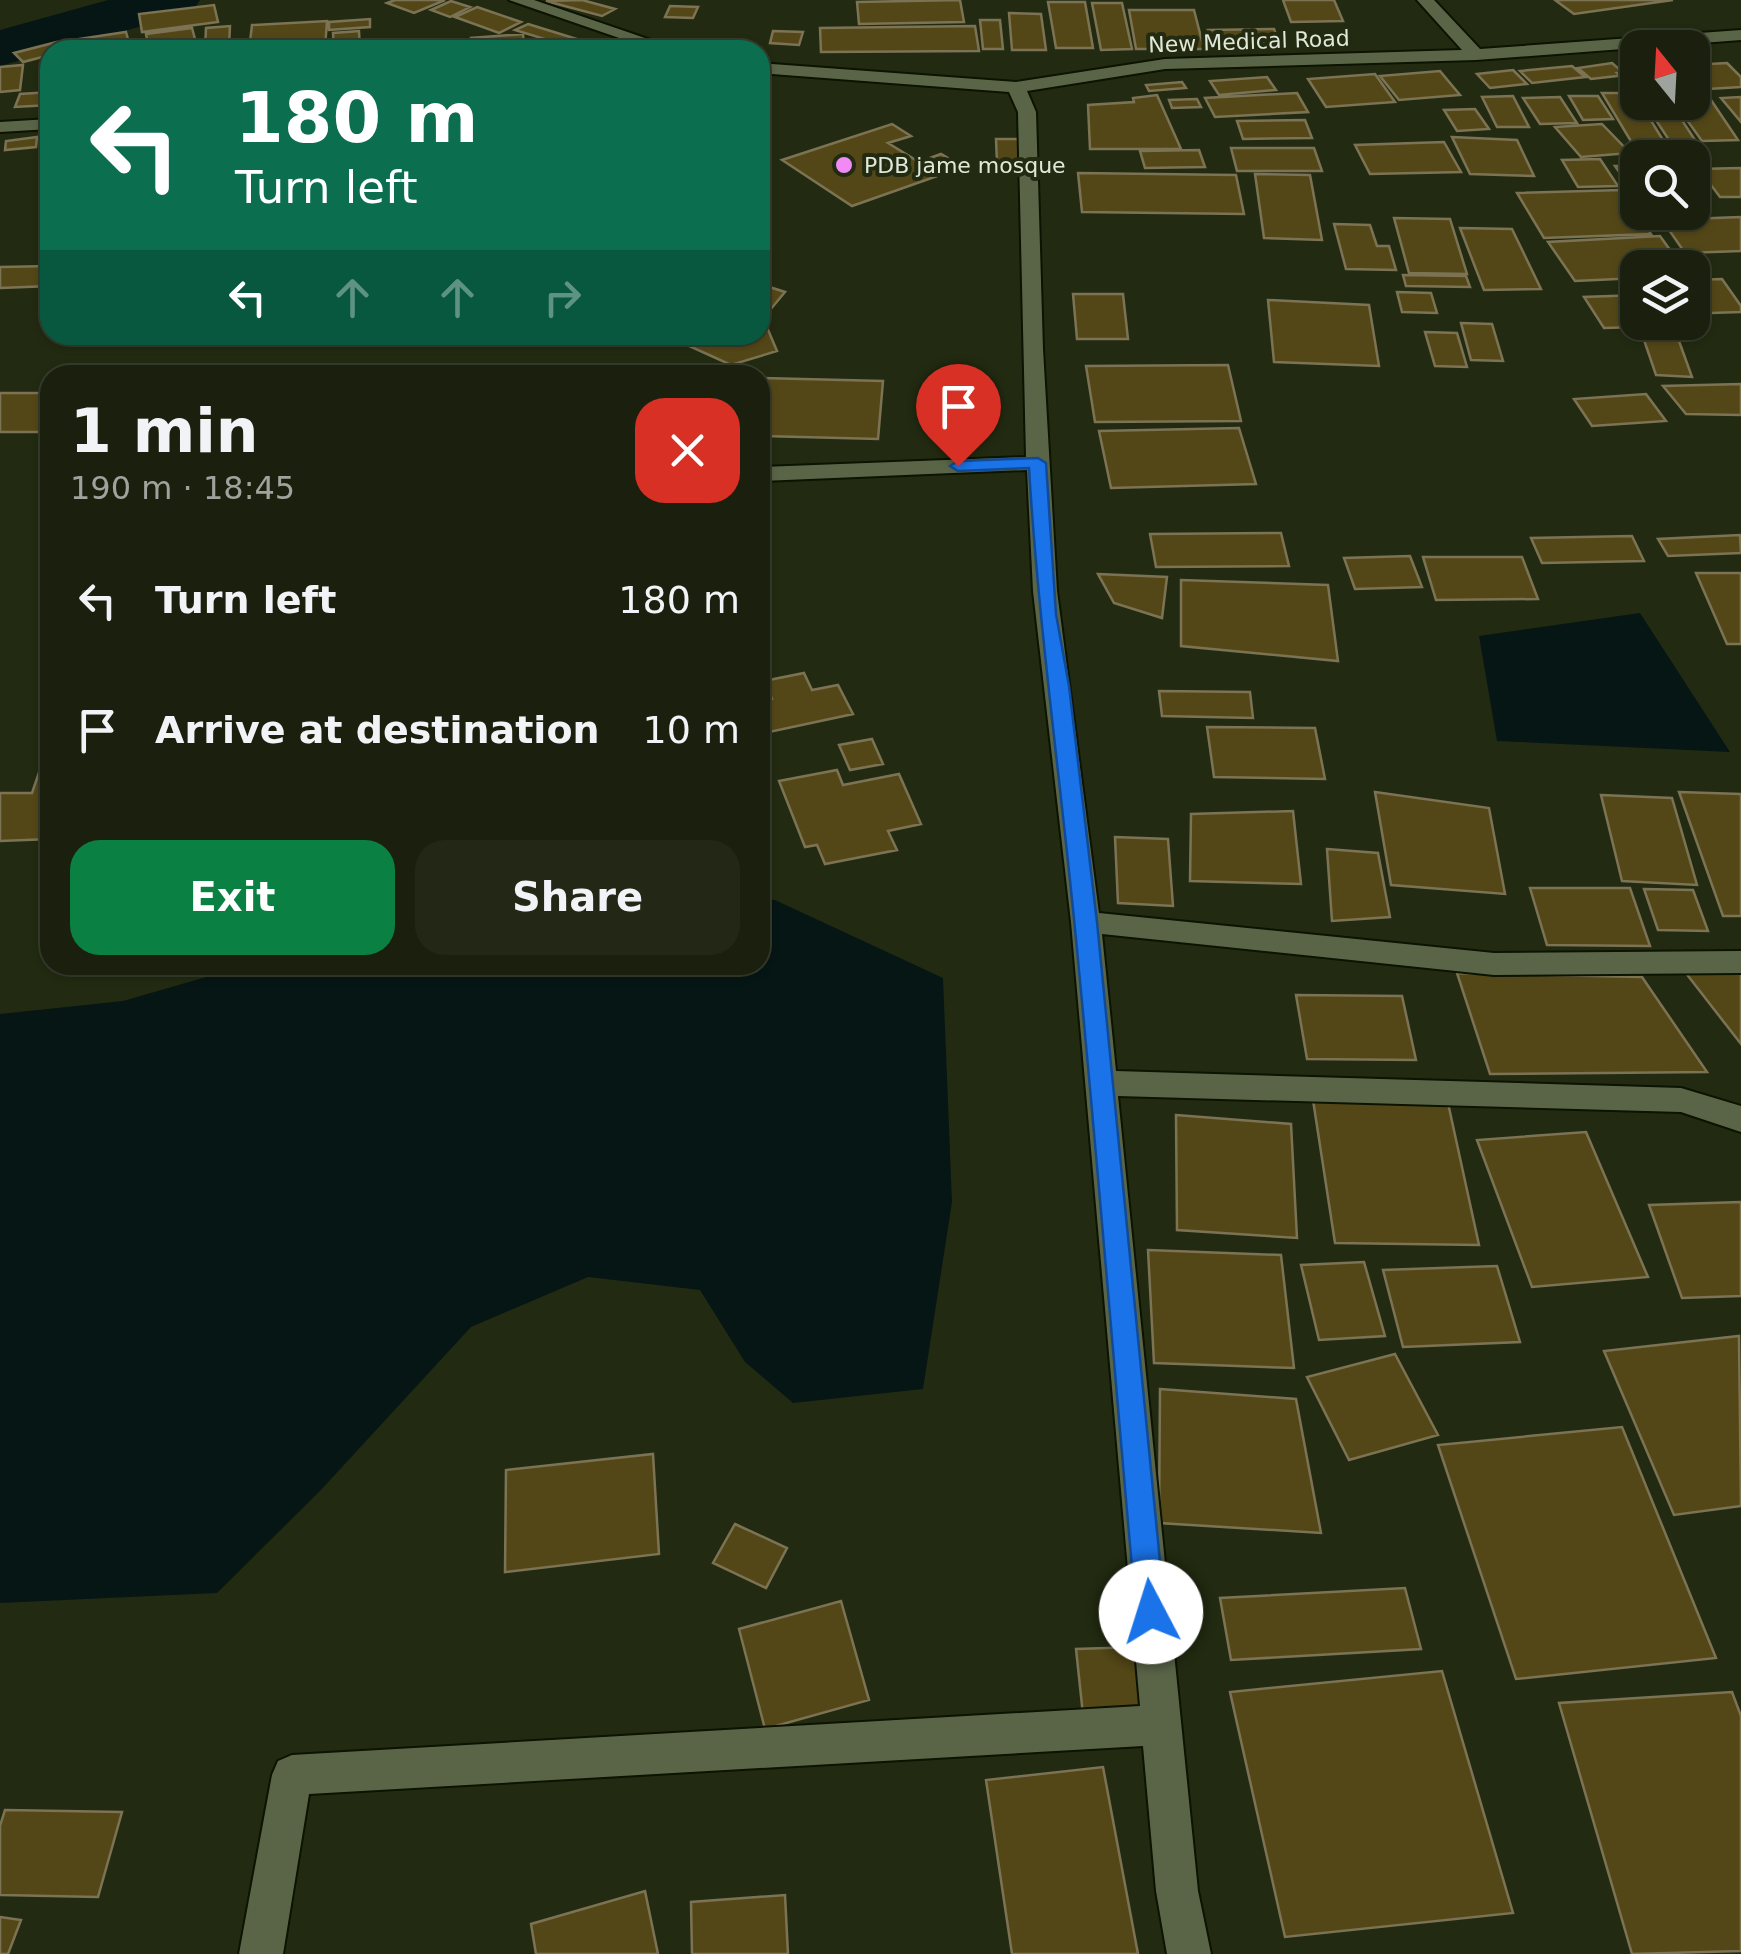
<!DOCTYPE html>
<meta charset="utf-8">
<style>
body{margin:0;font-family:"DejaVu Sans",sans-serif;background:#232816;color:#f1f3f6;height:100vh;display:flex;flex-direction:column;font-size:38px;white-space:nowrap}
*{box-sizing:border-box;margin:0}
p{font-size:32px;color:#9fa39d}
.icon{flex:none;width:55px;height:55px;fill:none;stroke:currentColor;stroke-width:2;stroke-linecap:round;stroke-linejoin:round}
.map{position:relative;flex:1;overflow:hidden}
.drawer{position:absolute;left:40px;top:365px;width:730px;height:610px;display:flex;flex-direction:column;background:#1a200d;border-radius:30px;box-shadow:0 2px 8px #0004,0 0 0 2px #383e2e}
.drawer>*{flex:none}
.banner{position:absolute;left:40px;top:40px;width:730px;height:305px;border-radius:30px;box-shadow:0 2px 8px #0004,0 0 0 2px #383e2e;background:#0b6e4f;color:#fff;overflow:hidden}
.needle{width:65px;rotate:342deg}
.buttons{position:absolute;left:1620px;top:30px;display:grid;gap:20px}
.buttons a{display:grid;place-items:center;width:90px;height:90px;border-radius:20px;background:#1a200d;box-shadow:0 2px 8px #0004,0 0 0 2px #383e2e;font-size:50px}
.pin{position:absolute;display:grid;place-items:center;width:85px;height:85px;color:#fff;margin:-102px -42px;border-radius:50% 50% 50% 0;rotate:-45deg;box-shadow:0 0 10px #0007}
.pin .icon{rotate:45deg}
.me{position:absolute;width:110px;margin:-55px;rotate:355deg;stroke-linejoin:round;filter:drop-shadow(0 0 8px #0008)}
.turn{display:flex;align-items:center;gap:35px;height:210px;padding:0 30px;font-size:45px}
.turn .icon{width:130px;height:130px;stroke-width:2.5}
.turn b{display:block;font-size:70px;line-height:85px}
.lanes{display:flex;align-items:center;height:95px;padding:0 30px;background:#0003;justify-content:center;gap:50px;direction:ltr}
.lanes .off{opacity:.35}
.round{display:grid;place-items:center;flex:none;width:105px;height:105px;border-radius:30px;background:#232816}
.headline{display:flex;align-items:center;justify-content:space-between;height:170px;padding:0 30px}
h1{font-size:60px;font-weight:600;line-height:75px}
.button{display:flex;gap:20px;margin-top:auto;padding:20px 30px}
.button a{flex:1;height:115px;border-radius:30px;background:#0b8043;color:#fff;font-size:40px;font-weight:600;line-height:115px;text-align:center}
.button a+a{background:#232816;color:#f1f3f6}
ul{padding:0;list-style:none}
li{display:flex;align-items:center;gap:30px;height:130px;padding:0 30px}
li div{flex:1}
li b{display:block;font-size:38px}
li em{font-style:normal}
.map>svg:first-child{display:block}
.water{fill:#061615}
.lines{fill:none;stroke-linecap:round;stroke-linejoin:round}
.river{fill:#061615;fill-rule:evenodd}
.building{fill:#544717;stroke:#7c7354;stroke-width:2.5}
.minor-casing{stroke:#0c1300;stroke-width:4}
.minor{fill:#5a6548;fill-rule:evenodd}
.route{fill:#1a73e8;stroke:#114b97;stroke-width:2.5}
.poi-dot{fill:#f18af5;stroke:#222b11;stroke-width:4}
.labels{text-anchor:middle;stroke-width:8;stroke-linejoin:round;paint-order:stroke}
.far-street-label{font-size:22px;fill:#e2e8d8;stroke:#222b11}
.far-poi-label{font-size:22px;fill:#e2e8d8;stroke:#222b11;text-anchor:start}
</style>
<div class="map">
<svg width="1741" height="1954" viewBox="0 0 1741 1954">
<rect width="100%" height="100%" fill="#222b11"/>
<!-- water -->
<path class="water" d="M 1640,613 L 1730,752 L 1497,741 L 1479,636 Z
M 760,898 L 775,900 L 943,978 L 952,1202 L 923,1389 L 793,1403 L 745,1362 L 700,1290 L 588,1277 L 471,1327 L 320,1491 L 217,1593 L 0,1603 L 0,1014 L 123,1001 L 248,965 L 760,965 Z"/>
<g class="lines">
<!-- river -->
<path class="river" d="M 108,0 L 200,0 L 192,12 L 0,66 L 0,30 Z"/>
</g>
<!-- building -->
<path class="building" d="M 395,0 L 445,0 L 414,13 L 387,3 Z
M 582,0 L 615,9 L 602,16 L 546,1 Z
M 960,0 L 964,22 L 859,24 L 857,2 Z
M 1283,0 L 1334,0 L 1343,21 L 1291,22 Z
M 1555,0 L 1673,0 L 1574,14 Z
M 451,1 L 470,7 L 450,17 L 431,10 Z
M 1048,2 L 1085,2 L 1093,48 L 1056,48 Z
M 1092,3 L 1122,3 L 1132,49 L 1101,50 Z
M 214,5 L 218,22 L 142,32 L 139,14 Z
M 670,6 L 698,7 L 693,18 L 665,17 Z
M 477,7 L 521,22 L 499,33 L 455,17 Z
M 1129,10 L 1194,10 L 1204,49 L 1136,49 Z
M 1009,13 L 1041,14 L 1046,50 L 1012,50 Z
M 370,19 L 370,27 L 329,30 L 329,22 Z
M 980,20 L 1000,20 L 1003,49 L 983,49 Z
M 327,21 L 325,48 L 249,50 L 252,25 Z
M 528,24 L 580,40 L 567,46 L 515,30 Z
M 230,26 L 229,47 L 205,49 L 206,28 Z
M 975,26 L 979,51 L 821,52 L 820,28 Z
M 192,28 L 198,50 L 149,50 L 146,34 Z
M 1274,29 L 1281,47 L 1214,48 L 1208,30 Z
M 359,31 L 360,50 L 334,50 L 333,33 Z
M 773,31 L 803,32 L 799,45 L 770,43 Z
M 126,32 L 131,50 L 82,50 L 79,39 Z
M 523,34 L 524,47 L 472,50 L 471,38 Z
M 57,42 L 65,50 L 50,50 L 50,55 L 23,62 L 14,53 Z
M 1612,63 L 1626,75 L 1591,79 L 1578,68 Z
M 1727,63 L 1741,77 L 1741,87 L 1708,89 L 1692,73 L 1692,65 Z
M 23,65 L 20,90 L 0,92 L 0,67 Z
M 1572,66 L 1585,77 L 1532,83 L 1520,71 Z
M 1513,70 L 1527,84 L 1490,88 L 1477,74 Z
M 1440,71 L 1460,95 L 1399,100 L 1380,76 Z
M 1638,71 L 1638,94 L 1617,73 Z
M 1375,74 L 1395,102 L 1326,107 L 1308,79 Z
M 1267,77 L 1276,90 L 1219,95 L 1210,81 Z
M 1182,82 L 1186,88 L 1149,91 L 1146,85 Z
M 50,92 L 50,105 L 15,107 L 20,94 Z
M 1297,93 L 1308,112 L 1215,117 L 1205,98 Z
M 1602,93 L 1634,93 L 1671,153 L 1638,153 Z
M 1157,95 L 1181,149 L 1090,149 L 1088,105 L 1134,102 L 1133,98 Z
M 1513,96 L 1529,127 L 1497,127 L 1482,97 Z
M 1569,96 L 1598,96 L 1613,119 L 1583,120 Z
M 1560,97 L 1577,123 L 1540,124 L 1523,98 Z
M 1709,97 L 1738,140 L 1702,141 L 1674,102 Z
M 1741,97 L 1741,122 L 1721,98 Z
M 1197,99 L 1201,107 L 1172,108 L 1169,100 Z
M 1644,102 L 1670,102 L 1695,140 L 1669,140 Z
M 1475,109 L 1489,129 L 1457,131 L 1444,110 Z
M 1305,120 L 1312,138 L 1243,139 L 1237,121 Z
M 892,124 L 911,136 L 888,143 L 919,162 L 941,154 L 963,167 L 852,206 L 782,160 Z
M 1602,124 L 1630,153 L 1581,157 L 1555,127 Z
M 37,137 L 36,147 L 5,150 L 6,141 Z
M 1452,137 L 1517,140 L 1534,176 L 1470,174 Z
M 996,139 L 1018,139 L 1020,164 L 997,164 Z
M 1444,142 L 1461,172 L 1370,174 L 1355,145 Z
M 1231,148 L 1314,148 L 1322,171 L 1237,171 Z
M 1199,150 L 1205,167 L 1145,168 L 1140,151 Z
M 1600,159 L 1618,186 L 1578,187 L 1562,160 Z
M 1615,166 L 1638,166 L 1638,199 Z
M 1741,168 L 1741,197 L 1720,197 L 1699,169 Z
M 1078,173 L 1236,175 L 1244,214 L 1082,212 Z
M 1255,174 L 1310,175 L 1322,240 L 1264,238 Z
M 1621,190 L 1651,234 L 1544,238 L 1517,193 Z
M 1692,194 L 1708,215 L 1649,217 L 1646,212 L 1692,212 Z
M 1741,217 L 1741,251 L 1685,253 L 1662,220 Z
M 1394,218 L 1450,219 L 1467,274 L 1409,273 Z
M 1334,224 L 1370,225 L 1377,246 L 1389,246 L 1396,270 L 1346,269 Z
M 1460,228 L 1512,229 L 1541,289 L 1484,290 Z
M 1660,236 L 1683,268 L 1638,268 L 1638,278 L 1575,281 L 1548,242 Z
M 50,266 L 50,286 L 0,288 L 0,267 Z
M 1403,275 L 1466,276 L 1470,287 L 1406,286 Z
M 1722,279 L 1741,306 L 1741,312 L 1711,313 L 1692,285 L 1692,280 Z
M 760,284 L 785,292 L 770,310 L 766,325 L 777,351 L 731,365 L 665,335 L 760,335 Z
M 1397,292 L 1431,293 L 1437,313 L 1402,312 Z
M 1073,294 L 1123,294 L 1128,339 L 1077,339 Z
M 1638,295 L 1638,322 L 1692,322 L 1692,307 L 1705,325 L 1604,328 L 1584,297 Z
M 1268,300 L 1369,305 L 1379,366 L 1274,362 Z
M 1461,323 L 1492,324 L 1503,361 L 1471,360 Z
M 1425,332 L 1457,333 L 1467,367 L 1435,366 Z
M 1644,340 L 1679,341 L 1692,377 L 1656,375 Z
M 1228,365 L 1241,421 L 1095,422 L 1086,366 Z
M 439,369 L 603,372 L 436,375 Z
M 760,378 L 883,381 L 878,439 L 760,436 Z
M 1741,384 L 1741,415 L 1686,414 L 1663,386 Z
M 0,393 L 50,393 L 50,432 L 0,432 Z
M 1646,394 L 1666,421 L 1592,426 L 1574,399 Z
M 1239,428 L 1256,484 L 1111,488 L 1099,431 Z
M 1281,533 L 1289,566 L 1156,567 L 1150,534 Z
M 1740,535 L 1741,553 L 1668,556 L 1658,539 Z
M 1632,536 L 1644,561 L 1542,563 L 1531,538 Z
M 1410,556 L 1422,587 L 1355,589 L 1344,558 Z
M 1423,557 L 1522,557 L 1538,599 L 1436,600 Z
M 1696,573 L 1741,573 L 1741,644 L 1727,644 Z
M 1098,574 L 1167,577 L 1162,618 L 1114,603 Z
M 1181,580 L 1328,585 L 1338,661 L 1181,646 Z
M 804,673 L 812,690 L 838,685 L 853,714 L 760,734 L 760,702 L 772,699 L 764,681 Z
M 1159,691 L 1250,692 L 1253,718 L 1162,716 Z
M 1207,727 L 1315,728 L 1325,779 L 1214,777 Z
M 872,739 L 883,764 L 850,770 L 839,745 Z
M 44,758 L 50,758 L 50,839 L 0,841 L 0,793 L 32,793 Z
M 837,770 L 843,785 L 899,774 L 921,824 L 888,831 L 897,850 L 825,864 L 817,845 L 805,847 L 779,781 Z
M 1375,792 L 1489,808 L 1505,894 L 1391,885 Z
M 1679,792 L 1741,794 L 1741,916 L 1723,916 Z
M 1601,795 L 1672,798 L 1697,885 L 1622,881 Z
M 1293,811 L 1301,884 L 1190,881 L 1191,814 Z
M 1115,837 L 1168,839 L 1173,906 L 1118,903 Z
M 1327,849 L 1378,853 L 1390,917 L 1332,921 Z
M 1530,888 L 1630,888 L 1650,946 L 1547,945 Z
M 1644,889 L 1693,890 L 1708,931 L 1658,930 Z
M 1741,970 L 1741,1044 L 1685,972 Z
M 1457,973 L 1642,977 L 1707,1072 L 1490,1074 Z
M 1296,995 L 1402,996 L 1416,1060 L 1307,1059 Z
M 1313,1100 L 1448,1103 L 1479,1245 L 1335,1243 Z
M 1176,1115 L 1291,1124 L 1297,1238 L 1177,1230 Z
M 1586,1132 L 1648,1277 L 1532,1287 L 1477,1140 Z
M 1741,1202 L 1741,1296 L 1682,1298 L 1649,1205 Z
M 1148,1250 L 1281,1255 L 1294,1368 L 1154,1363 Z
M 1364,1262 L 1385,1336 L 1319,1340 L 1301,1265 Z
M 1497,1266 L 1520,1342 L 1403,1347 L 1383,1270 Z
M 1739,1336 L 1741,1506 L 1674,1515 L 1604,1351 Z
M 1395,1354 L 1438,1435 L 1349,1460 L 1307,1377 Z
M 1160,1389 L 1296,1399 L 1321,1533 L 1159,1523 Z
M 1622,1427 L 1716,1658 L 1516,1679 L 1438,1445 Z
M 653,1454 L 659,1554 L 505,1572 L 506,1470 Z
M 735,1524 L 787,1548 L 766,1588 L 713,1563 Z
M 1405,1588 L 1421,1649 L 1231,1660 L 1220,1598 Z
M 841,1601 L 869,1700 L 765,1729 L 739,1629 Z
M 1138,1647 L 1147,1713 L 1083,1715 L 1076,1649 Z
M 1442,1671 L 1513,1913 L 1285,1937 L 1230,1692 Z
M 1732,1692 L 1741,1716 L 1741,1951 L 1632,1954 L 1559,1703 Z
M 1103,1767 L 1138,1954 L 1012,1954 L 986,1780 Z
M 5,1810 L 122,1812 L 98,1897 L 0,1895 L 0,1826 Z
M 645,1891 L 658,1954 L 536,1954 L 531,1924 Z
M 785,1895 L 788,1954 L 692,1954 L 691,1902 Z
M 0,1917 L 21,1920 L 8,1954 L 0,1954 Z"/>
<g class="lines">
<defs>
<path id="minor" d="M 509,0 L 534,0 L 680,50 L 654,50 Z
M 1417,0 L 1434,0 L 1480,49 L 1741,30 L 1741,40 L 1476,60 L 1165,69 L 1027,91 L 1036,112 L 1043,349 L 1057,591 L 1099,913 L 1494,953 L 1741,951 L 1741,973 L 1494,975 L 1102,934 L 1116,1071 L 1681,1088 L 1741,1106 L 1741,1132 L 1681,1112 L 1118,1096 L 1198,1891 L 1211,1954 L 1167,1954 L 1156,1891 L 1143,1746 L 309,1794 L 283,1954 L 239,1954 L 272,1775 L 278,1761 L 292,1755 L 1140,1706 L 1071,922 L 1033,591 L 1027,470 L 760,481 L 760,467 L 1026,457 L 1018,112 L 1009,92 L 760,73 L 760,63 L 1016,82 L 1165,59 L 1462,50 Z
M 50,119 L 50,129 L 0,132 L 0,122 Z"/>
</defs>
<!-- minor casing -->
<use href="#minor" class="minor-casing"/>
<!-- minor -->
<use href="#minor" class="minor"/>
</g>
<!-- route -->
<path class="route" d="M 1038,458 L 1046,463 L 1056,614 L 1069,686 L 1097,922 L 1165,1612 L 1161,1622 L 1151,1626 L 1140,1622 L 1136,1612 C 1115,1381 1097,1150 1074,919 C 1059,769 1038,619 1029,468 L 958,471 L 950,466 L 958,461 Z"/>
<!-- markers -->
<circle class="poi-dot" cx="844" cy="165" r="10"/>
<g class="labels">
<!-- far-street labels -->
<g class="far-street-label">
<text transform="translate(1249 41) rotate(-2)" y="8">New Medical Road</text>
</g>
<!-- far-poi labels -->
<g class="far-poi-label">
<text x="864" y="173">PDB jame mosque</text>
</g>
</g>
</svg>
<div class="buttons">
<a><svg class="needle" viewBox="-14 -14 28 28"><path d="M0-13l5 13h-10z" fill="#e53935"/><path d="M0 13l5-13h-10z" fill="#9fa39d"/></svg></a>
<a><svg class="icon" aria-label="search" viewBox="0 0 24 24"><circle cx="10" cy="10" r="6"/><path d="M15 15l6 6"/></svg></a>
<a><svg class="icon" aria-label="layers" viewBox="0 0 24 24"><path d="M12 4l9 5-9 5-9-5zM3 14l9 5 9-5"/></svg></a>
</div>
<div class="pin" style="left:958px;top:466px;background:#d93025"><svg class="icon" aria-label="arrive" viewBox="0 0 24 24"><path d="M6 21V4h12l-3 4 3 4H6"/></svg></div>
<svg class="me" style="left:1151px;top:1612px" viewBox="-20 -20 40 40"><circle r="19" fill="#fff"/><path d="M0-13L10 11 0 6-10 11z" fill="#1a73e8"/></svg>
<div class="banner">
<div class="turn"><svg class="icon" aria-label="left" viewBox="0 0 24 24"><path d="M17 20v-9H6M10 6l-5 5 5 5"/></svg><div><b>180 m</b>Turn left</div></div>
<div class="lanes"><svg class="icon" aria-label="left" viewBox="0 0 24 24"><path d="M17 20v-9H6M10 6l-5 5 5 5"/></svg><svg class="icon off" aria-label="ahead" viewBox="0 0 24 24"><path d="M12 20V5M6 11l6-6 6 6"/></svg><svg class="icon off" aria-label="ahead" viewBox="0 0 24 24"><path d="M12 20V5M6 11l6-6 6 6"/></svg><svg class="icon off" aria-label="right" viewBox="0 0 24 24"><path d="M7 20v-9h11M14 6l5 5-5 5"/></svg></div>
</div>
<section class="drawer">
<div class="headline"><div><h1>1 min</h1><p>190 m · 18:45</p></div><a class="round" style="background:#d93025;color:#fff"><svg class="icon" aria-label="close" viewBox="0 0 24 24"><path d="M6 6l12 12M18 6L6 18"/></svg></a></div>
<ul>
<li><svg class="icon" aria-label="left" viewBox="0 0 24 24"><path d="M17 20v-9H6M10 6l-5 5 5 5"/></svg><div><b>Turn left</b></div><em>180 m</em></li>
<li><svg class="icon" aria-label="arrive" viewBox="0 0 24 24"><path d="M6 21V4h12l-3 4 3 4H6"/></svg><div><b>Arrive at destination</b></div><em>10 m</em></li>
</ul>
<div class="button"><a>Exit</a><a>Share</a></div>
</section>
</div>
